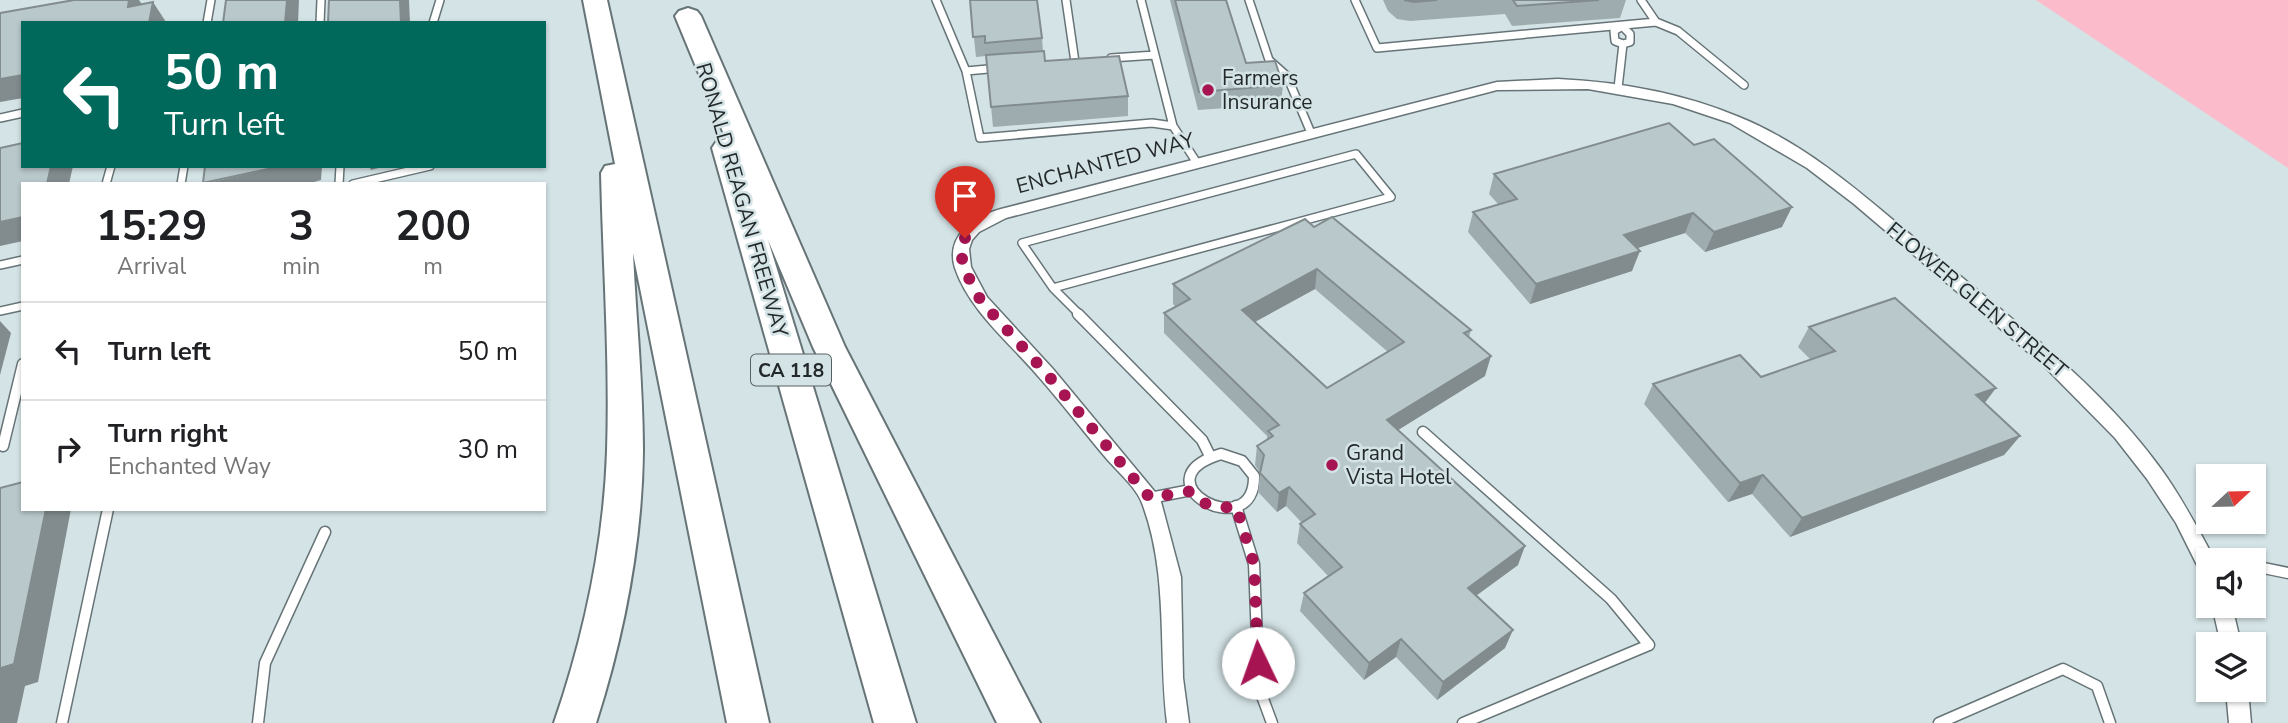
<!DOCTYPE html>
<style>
body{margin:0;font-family:"Nunito Sans",sans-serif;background:#f6f6f6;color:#202124;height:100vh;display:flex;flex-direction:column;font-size:26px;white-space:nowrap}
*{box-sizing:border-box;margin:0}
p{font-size:23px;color:#757577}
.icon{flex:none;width:38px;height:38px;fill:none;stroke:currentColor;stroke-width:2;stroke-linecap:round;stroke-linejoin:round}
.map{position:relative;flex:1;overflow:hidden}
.side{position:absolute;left:21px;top:182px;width:525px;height:329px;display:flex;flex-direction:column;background:#fff;border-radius:0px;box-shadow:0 2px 5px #0004}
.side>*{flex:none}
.guide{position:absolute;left:21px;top:21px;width:525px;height:147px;border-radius:0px;box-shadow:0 2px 5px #0004;background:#00695c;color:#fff;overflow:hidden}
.needle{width:46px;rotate:68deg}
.tools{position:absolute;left:2196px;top:464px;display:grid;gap:14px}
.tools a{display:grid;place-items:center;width:70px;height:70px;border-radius:0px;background:#fff;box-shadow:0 2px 5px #0004;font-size:35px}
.pin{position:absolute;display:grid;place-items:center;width:60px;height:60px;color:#fff;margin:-72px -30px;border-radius:50% 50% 50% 0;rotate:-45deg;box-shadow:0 0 7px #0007}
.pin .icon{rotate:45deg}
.me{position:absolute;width:77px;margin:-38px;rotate:357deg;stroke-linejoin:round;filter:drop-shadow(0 0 5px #0008)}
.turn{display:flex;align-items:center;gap:24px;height:147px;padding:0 28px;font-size:32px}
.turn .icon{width:91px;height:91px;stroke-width:2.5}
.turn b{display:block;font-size:49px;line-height:60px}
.eta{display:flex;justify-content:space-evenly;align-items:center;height:119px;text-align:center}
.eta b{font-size:42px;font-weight:700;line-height:49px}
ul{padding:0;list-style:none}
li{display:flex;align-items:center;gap:21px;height:98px;padding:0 28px;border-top:2px solid #e0e0e0}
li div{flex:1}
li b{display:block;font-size:26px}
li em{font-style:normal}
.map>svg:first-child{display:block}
.green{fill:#fcbbca}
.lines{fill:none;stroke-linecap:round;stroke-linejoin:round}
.lane-far1-casing{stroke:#677477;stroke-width:10}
.lane-casing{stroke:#677477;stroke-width:13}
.street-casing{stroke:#677477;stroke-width:3}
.highway-casing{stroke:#677477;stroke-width:4}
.lane-far1{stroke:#fff;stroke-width:7}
.lane{stroke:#fff;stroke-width:10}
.street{fill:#fff;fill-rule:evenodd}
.highway{fill:#fff;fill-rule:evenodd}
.wall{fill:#9facaf;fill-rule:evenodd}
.shaded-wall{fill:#828c8e}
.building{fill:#b9c8cb;stroke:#828c8e;stroke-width:2;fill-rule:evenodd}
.route{stroke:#a61452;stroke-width:12;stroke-dasharray:0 21.6}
.poi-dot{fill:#a61452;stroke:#d4e3e6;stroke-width:2.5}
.labels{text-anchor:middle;stroke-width:5;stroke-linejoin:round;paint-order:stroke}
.shield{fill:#d4e3e6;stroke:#586162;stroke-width:2}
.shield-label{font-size:19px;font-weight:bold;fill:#23292a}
.poi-label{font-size:21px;fill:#23292a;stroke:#d4e3e6;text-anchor:start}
.street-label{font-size:21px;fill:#23292a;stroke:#d4e3e6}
</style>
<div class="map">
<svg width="2288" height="723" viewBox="0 0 2288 723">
<rect width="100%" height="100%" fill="#d4e3e6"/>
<!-- green -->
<path class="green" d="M 2036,0 L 2288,0 L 2288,168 Z"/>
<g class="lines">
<defs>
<path id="lane-far1" d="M 936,0 L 966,71 L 980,138 L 1152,123 L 1173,126 L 1197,163
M 1066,0 L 1075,62
M 1141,0 L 1173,126
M 1249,0 L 1269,60 L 1287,76 L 1311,133
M 1355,0 L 1377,48 L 1656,22 L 1641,0
M 1656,22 L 1678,31 L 1744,85
M 207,23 L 211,0
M 320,23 L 321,0
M 433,23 L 440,0
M 1621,27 L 1614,31 L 1615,41 L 1623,44
M 1111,58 L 1155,55
M 966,71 L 999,68
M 1618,88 L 1623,44 L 1630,42 L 1630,34 L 1622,26
M 0,118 L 23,113
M 1356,154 L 1391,197 L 1053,288 L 1022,243 Z
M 106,184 L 111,166
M 181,184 L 184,166
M 339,184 L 340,166
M 353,184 L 430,166
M 0,265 L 23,260
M 1053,288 L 1080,315
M 0,311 L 23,306"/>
<path id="lane" d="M 1078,314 L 1202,440 L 1210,456
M 1423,432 L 1611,599 L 1649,645 L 1463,723
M 3,446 L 23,364
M 1221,454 L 1242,461 L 1254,476 C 1255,547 1134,481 1221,454 Z
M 1150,498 L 1191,490
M 1236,506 L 1254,564 L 1259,688 L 1272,723
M 2205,557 L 2222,560
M 2254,566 L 2288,573
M 62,723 L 108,509
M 258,723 L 265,663 L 325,532
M 1939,723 L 2063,669 L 2097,686 L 2110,723"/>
<path id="street" d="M 1558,79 C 1620,82 1682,93 1739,117 C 1811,146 1870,201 1930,251 C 2010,318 2098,382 2161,469 C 2182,498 2198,529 2215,560 L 2208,560 L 2208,575 L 2201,573 L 2176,523 L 2147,479 L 2115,438 L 2043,365 L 1854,204 L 1807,168 L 1730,123 L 1673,104 L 1588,89 L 1497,90 L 1006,218 L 979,232 L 972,240 L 969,249 L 971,267 L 987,297 L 1053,369 L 1160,498 L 1181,577 L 1183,678 L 1189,723 L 1167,723 C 1158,650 1169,574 1142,503 C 1136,487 1117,471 1106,458 C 1083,431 1062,403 1038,376 C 1010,343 969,310 955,268 C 945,236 974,216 1001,209 L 1497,82 Z
M 2212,606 L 2232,606 L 2241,644 L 2221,644 Z
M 2226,690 L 2248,690 L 2251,723 L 2229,723 Z"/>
<path id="highway" d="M 583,0 L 607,0 L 769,723 L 727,723 L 633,253 C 636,319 643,385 643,451 C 642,542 624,636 596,723 L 554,723 C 584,636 604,543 607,451 C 610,359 603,265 601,173 L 605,166 L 615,164 Z
M 688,8 L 697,11 L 701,16 L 845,347 L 1040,723 L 997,723 L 813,347 L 768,240 L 916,723 L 874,723 L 712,148 L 716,142 L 726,139 L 675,16 L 679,11 Z"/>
</defs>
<!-- lane-far1 casing -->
<use href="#lane-far1" class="lane-far1-casing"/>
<!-- lane casing -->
<use href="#lane" class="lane-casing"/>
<!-- street casing -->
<use href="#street" class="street-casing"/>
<!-- highway casing -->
<use href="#highway" class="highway-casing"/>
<!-- lane-far1 -->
<use href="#lane-far1" class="lane-far1"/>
<!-- lane -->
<use href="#lane" class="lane"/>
<!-- street -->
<use href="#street" class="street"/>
<!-- highway -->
<use href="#highway" class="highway"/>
</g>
<!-- wall -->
<path class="wall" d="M 970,0 L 1042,38 L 1043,51 L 1045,61 L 1128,96 L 1128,116 L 993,127 L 986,56 L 976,57 Z
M 1170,0 L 1226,0 L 1246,63 L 1283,85 L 1281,104 L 1198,110 Z
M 1383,0 L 1626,0 L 1620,18 L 1512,26 L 1505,14 L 1410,21 L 1397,19 L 1388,11 Z
M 1494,174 L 1782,227 L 1705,252 L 1685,233 L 1637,248 L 1632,271 L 1530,304 L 1468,232 L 1473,212 L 1498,204 L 1489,194 Z
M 1314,227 L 1471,330 L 1469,337 L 1485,376 L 1398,430 L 1518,565 L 1477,595 L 1505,648 L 1437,700 L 1396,657 L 1364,680 L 1300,611 L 1304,593 L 1328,576 L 1297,543 L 1300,524 L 1302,523 L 1286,506 L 1277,512 L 1258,492 L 1260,473 L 1255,465 L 1257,446 L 1267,440 L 1267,436 L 1164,333 L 1164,313 L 1176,307 L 1173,304 L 1173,284 ZM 1315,289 L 1388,352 L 1327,388 L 1255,322 Z
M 1809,327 L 1984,403 L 2020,436 L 2004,455 L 1790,537 L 1752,494 L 1728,502 L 1644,404 L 1653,384 L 1761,377 L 1811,360 L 1798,347 Z"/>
<!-- shaded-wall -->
<path class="shaded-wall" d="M 129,0 L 139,0 L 145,9 L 128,7 Z
M 287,0 L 299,0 L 298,23 L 285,23 Z
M 400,0 L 409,0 L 410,23 L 401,23 Z
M 153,2 L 166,22 L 166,23 L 149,23 Z
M 23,75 L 23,98 L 0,102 L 0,79 Z
M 51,166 L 73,166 L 69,184 L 47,184 Z
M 282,166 L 322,166 L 321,180 L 307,184 L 203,184 Z
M 369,166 L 386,166 L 371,170 Z
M 1792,207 L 1782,227 L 1705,252 L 1714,232 Z
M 1693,213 L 1685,233 L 1616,255 L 1624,235 Z
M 23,217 L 23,241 L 0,246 L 0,222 Z
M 1640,251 L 1632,271 L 1530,304 L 1536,284 Z
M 1317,269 L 1315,289 L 1240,330 L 1242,310 Z
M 0,321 L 11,333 L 0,375 Z
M 1491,356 L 1485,376 L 1382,440 L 1387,420 Z
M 1996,388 L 1981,408 L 1976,395 Z
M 2020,436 L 2004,455 L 1790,537 L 1802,518 Z
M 1763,475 L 1752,494 L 1728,502 L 1740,483 Z
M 1289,487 L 1286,506 L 1277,512 L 1279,493 Z
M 46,509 L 71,509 L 38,682 L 25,686 L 17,723 L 0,723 L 0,672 Z
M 1525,546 L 1518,565 L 1462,606 L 1468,588 Z
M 1513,630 L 1505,648 L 1437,700 L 1443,682 Z
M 1401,639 L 1396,657 L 1364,680 L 1369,663 Z"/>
<!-- building -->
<path class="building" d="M 74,0 L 129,0 L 128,7 L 153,2 L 149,23 L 23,23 L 23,75 L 0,79 L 0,13 Z
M 226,0 L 287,0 L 285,23 L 223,23 Z
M 329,0 L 400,0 L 401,23 L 328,23 Z
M 970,0 L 1037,0 L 1042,38 L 985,43 L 985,36 L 973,37 Z
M 1175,0 L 1226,0 L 1246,63 L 1275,61 L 1283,85 L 1199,92 Z
M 1404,0 L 1437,0 L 1414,2 Z
M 1513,0 L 1599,0 L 1517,6 Z
M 1044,51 L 1045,61 L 1119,56 L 1128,96 L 991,107 L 986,55 Z
M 1669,123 L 1694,145 L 1714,139 L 1792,207 L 1714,232 L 1693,213 L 1624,235 L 1640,251 L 1536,284 L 1473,212 L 1517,199 L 1494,174 Z
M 23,143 L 23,166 L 51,166 L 47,184 L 23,184 L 23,217 L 0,222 L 0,148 Z
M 205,166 L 282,166 L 203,183 Z
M 1332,217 L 1471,330 L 1464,333 L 1491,356 L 1387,420 L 1525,546 L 1468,588 L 1513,630 L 1443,682 L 1401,639 L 1369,663 L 1304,593 L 1342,567 L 1300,524 L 1315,514 L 1289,487 L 1279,493 L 1260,473 L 1264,455 L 1257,446 L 1273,436 L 1268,431 L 1279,425 L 1164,313 L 1190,299 L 1173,284 L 1305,219 L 1314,227 ZM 1317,269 L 1404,342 L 1327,388 L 1242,310 Z
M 1895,298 L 1996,388 L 1976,395 L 2020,436 L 1802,518 L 1763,475 L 1740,483 L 1653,384 L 1740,355 L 1761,377 L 1835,351 L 1809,327 Z
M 23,482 L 23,509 L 46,509 L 14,664 L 1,668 L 0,672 L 0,488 Z"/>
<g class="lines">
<!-- route -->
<path class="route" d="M 965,238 L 961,249 L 963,267 L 981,301 L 1047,374 L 1150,498 L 1191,491 C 1202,506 1218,510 1236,506 L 1254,564 L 1258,663"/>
</g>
<!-- markers -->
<g class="poi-dot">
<circle cx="1208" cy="90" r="7"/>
<circle cx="1332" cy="465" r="7"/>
</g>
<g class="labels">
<!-- shield labels -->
<rect class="shield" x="751" y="354.5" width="80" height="31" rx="5"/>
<g class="shield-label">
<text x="791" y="377">CA 118</text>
</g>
<!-- poi labels -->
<g class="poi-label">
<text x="1222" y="85">Farmers<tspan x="1222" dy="24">Insurance</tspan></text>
<text x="1346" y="460">Grand<tspan x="1346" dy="24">Vista Hotel</tspan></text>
</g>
<!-- street labels -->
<g class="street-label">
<text transform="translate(1105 163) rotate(-15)" y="7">ENCHANTED WAY</text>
<text transform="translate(742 200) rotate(74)" y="7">RONALD REAGAN FREEWAY</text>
<text transform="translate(1977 300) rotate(40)" y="7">FLOWER GLEN STREET</text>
</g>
</g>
</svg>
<div class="tools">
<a><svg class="needle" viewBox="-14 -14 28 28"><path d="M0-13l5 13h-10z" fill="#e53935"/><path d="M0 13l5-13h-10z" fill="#757577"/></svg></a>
<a><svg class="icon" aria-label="sound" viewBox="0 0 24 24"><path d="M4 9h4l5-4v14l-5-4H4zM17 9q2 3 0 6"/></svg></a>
<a><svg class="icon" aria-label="layers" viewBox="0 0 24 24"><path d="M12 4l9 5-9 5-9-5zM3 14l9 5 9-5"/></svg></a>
</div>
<div class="pin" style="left:965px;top:238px;background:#d93025"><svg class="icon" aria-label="arrive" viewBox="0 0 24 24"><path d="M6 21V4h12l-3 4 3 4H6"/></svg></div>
<svg class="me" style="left:1258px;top:663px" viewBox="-20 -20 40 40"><circle r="19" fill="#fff"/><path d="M0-13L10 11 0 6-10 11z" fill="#a61452"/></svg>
<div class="guide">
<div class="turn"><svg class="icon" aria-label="left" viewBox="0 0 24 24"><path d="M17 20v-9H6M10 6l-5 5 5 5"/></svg><div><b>50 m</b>Turn left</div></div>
</div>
<section class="side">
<div class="eta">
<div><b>15:29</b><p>Arrival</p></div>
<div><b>3</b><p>min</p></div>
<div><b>200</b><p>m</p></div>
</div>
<ul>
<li><svg class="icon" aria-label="left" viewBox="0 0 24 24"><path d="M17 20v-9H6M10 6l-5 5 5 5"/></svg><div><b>Turn left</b></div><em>50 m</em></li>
<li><svg class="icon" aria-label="right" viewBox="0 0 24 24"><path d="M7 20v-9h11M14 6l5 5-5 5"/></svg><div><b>Turn right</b><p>Enchanted Way</p></div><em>30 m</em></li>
</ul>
</section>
</div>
